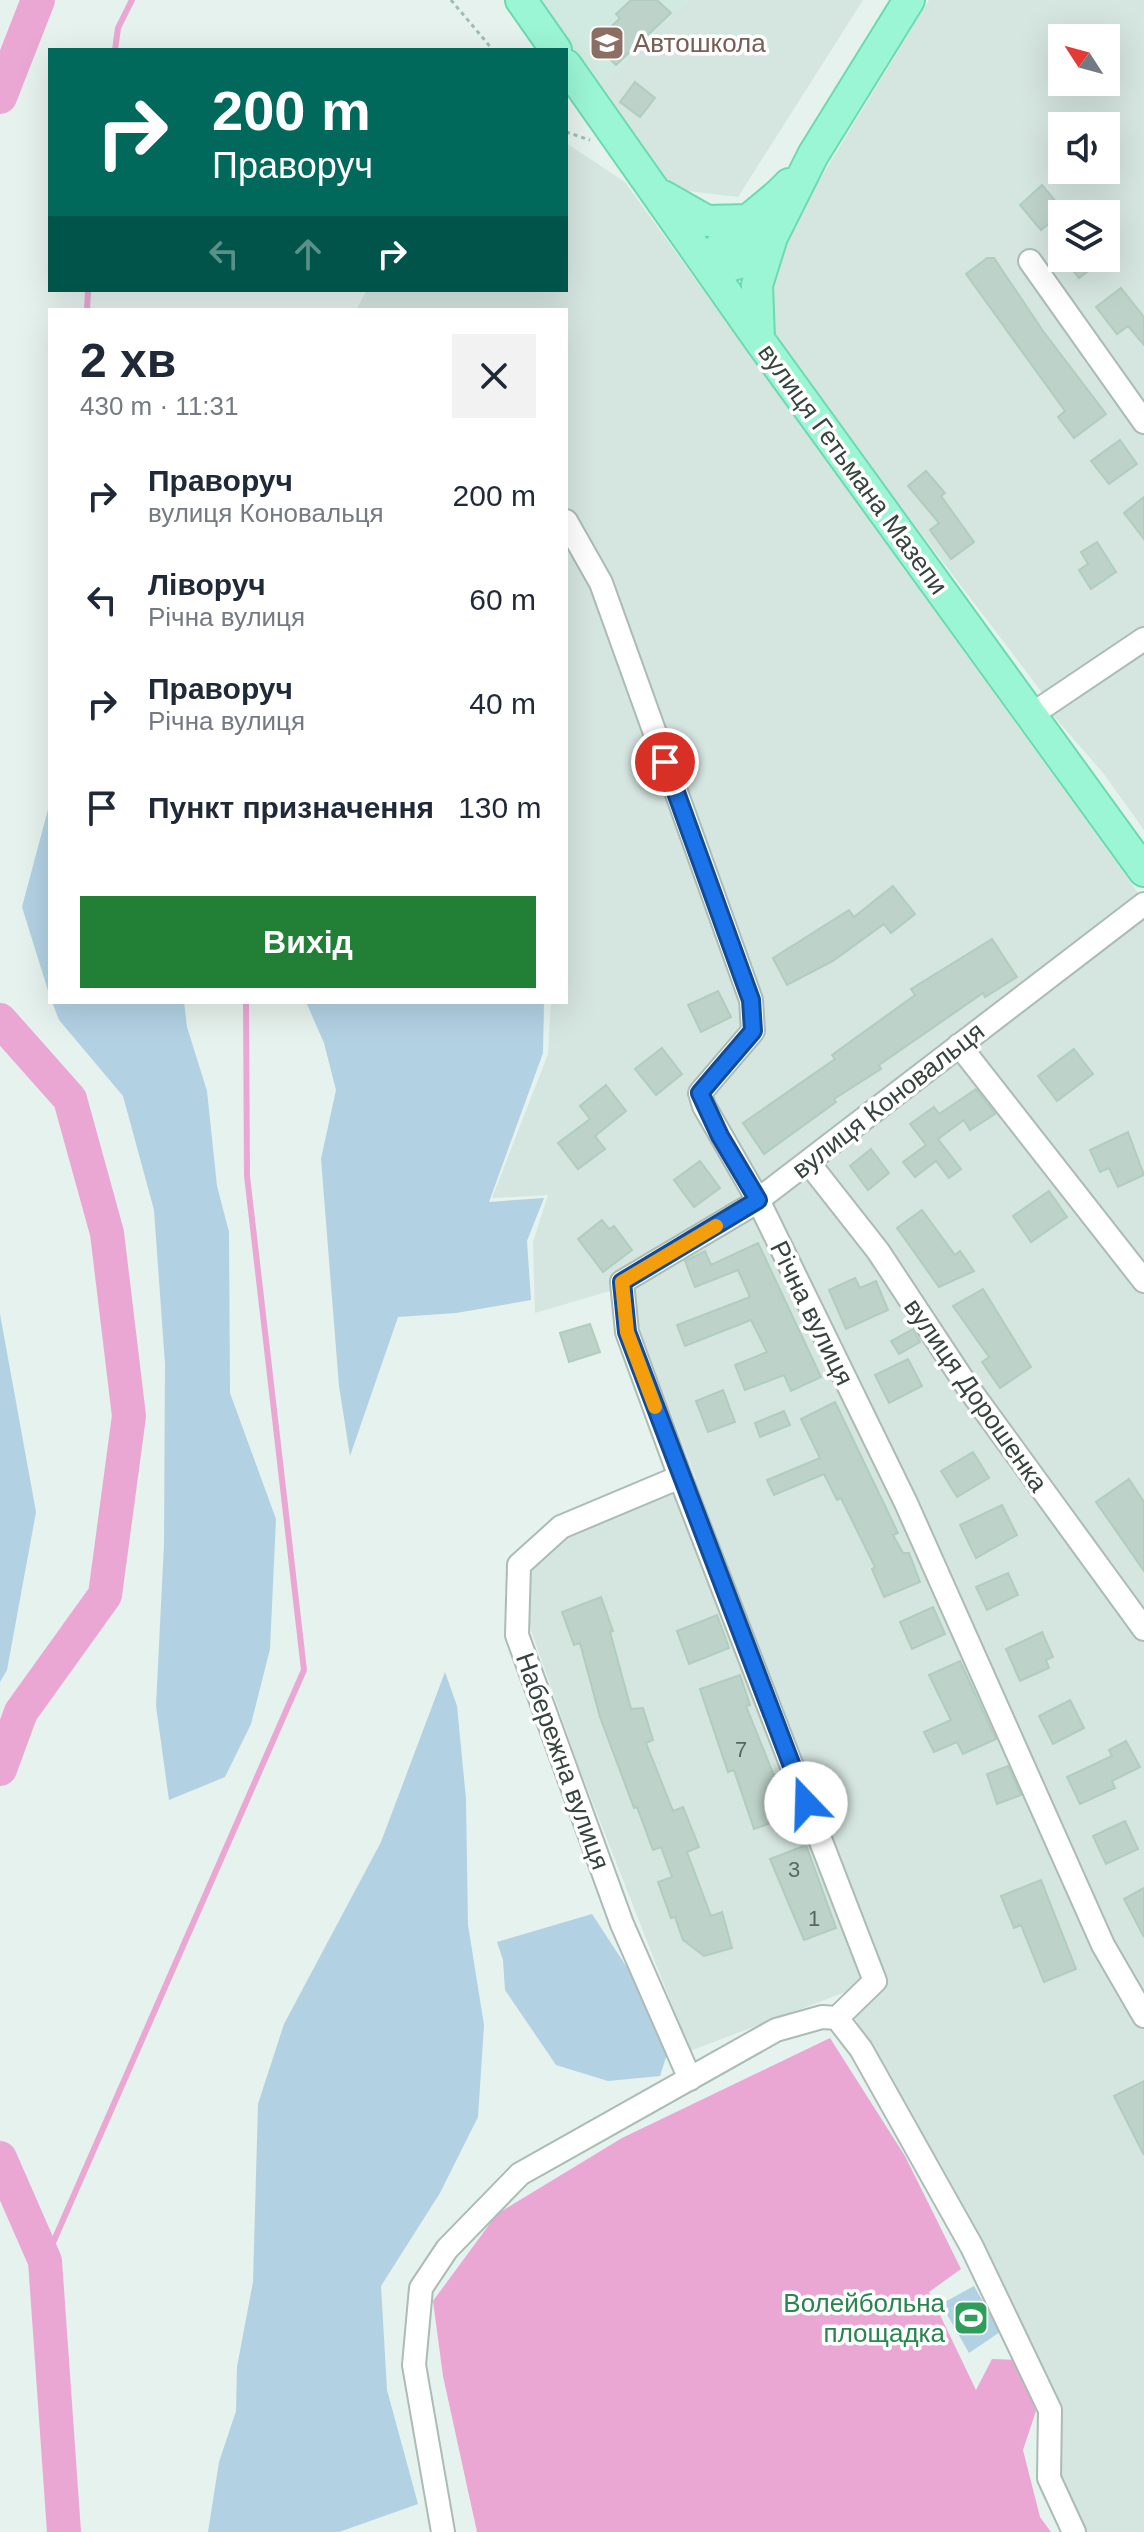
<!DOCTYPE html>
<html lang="uk">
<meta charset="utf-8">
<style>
body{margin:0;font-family:Helvetica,sans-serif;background:#f2f2f3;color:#1f2937;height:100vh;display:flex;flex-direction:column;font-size:30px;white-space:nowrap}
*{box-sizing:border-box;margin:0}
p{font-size:26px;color:#747a83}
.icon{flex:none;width:44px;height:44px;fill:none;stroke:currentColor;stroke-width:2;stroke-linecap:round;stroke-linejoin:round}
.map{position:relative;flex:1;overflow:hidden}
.side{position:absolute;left:48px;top:308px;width:520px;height:696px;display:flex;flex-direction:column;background:#fff;border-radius:0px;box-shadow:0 8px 32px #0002}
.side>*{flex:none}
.top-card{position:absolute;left:48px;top:48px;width:520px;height:244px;border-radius:0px;box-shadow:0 8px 32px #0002;background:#00695c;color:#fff;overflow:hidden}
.needle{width:52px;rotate:306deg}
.buttons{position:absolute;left:1048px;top:24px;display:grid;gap:16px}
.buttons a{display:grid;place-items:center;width:72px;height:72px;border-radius:0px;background:#fff;box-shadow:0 8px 32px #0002;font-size:40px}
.pin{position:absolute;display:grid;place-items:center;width:68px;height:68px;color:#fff;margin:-34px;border:4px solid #fff;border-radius:50%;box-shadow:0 2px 8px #0007}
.me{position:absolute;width:88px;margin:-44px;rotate:339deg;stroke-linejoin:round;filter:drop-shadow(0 0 6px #0008)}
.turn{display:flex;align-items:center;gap:28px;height:168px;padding:0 32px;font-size:36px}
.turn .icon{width:104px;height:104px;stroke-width:2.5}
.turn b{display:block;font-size:56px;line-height:68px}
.lanes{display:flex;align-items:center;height:76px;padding:0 32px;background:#0003;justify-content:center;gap:40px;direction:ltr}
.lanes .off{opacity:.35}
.round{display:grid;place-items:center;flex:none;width:84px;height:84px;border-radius:0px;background:#f2f2f3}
.head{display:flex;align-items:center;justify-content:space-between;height:136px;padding:0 32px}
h1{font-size:48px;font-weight:700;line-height:60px}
.primary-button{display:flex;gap:16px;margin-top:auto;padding:16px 32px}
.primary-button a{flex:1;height:92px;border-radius:0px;background:#227f36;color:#fff;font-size:32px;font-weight:700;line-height:92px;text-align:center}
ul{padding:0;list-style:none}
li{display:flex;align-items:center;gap:24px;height:104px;padding:0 32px}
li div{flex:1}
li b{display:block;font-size:30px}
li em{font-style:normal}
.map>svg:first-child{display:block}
.residential{fill:#d5e5df;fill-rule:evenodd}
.education{fill:#d1eae1}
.green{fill:#b2d1e3}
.water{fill:#eaa7d4}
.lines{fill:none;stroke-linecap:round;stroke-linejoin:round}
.stream{stroke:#eaa7d4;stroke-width:6}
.river{stroke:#eaa7d4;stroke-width:34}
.building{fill:#bdd2c8;stroke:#b0cdbf;stroke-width:2}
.minor-casing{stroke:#aabcb4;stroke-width:26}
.major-casing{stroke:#6cdab1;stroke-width:34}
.path{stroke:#9cbdaf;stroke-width:3;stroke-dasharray:4 4;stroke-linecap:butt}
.minor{stroke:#fff;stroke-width:22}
.major{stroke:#9bf6d5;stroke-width:30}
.route-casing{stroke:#114b97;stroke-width:20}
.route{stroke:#1a73e8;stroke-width:14}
.slow{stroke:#f59e0b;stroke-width:14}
.labels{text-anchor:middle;stroke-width:7;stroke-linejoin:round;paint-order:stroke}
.number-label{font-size:22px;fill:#586860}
.education-label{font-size:26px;fill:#785e54;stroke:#fff;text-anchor:start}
.street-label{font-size:26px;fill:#36443d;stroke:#fff}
.leisure-label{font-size:26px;fill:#27864d;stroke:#fff;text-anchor:end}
</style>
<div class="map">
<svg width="1144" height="2532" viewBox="0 0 1144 2532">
<rect width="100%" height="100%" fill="#e6f2ed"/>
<!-- residential -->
<path class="residential" d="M 688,0 L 863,0 L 738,197 L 672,189 L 598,86 Z
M 929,0 L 1144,0 L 1144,830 L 1104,774 L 1045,706 L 1041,691 L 774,340 L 771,283 L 779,259 L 803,207 ZM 1062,38 L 1106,38 L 1106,82 L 1062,82 ZM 1062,126 L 1106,126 L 1106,170 L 1062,170 ZM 1062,214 L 1106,214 L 1106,258 L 1062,258 Z
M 566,143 L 625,182 L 1144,901 L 1144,2532 L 1080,2532 L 1057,2492 L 1060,2425 L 941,2173 L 855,2018 L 869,1983 L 690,2051 L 580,1770 L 525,1613 L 524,1569 L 551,1541 L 696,1479 L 635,1318 L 630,1285 L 535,1313 L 533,1242 L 548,1195 L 492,1198 L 548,1054 L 551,1002 L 566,1002 L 566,310 L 356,310 L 367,290 L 566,290 Z"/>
<!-- education -->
<path class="education" d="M 541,0 L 688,0 L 598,86 Z"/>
<!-- green -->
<path class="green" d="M 50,802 L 50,997 L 22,907 Z
M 52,1002 L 184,1002 L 187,1027 L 207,1091 L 217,1186 L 229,1232 L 230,1393 L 276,1519 L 270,1649 L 251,1724 L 225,1777 L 169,1800 L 156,1706 L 164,1544 L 165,1364 L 154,1210 L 123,1096 L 59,1020 Z
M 306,1002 L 544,1002 L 543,1053 L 489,1202 L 544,1198 L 527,1241 L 531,1300 L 456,1313 L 398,1317 L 350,1456 L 339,1386 L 321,1159 L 336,1090 L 324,1043 Z
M 0,1314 L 36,1512 L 7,1670 L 0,1682 Z
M 445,1672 L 457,1706 L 466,1799 L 468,1925 L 484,2025 L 478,2117 L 440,2193 L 381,2286 L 387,2390 L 418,2504 L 339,2532 L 208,2532 L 219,2462 L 236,2411 L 237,2367 L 253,2282 L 258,2104 L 284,2024 L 381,1842 Z
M 592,1914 L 628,1969 L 667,2054 L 660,2076 L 608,2081 L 556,2065 L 505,1990 L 503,1960 L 497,1942 Z
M 974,2286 L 1000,2332 L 969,2353 L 941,2304 Z"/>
<!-- water -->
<path class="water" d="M 830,2038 L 905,2156 L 961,2269 L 929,2292 L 976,2390 L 992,2359 L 1019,2360 L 1036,2411 L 1023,2450 L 1040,2517 L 1051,2532 L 477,2532 L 443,2376 L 433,2301 L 497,2214 L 622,2138 Z"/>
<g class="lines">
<!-- stream -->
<path class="stream" d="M 115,50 L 118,28 L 132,0
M 87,310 L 88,290
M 45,2261 L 304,1670 L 247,1176 L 246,1002"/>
<!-- river -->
<path class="river" d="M 0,97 L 38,0
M 0,1020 L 70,1099 L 107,1233 L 129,1416 L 105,1595 L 21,1712 L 0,1769
M 0,2158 L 45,2261 L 64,2532"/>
</g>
<!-- building -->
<path class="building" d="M 631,0 L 657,0 L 671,13 L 616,65 L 594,43 L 620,18 L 616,14 Z
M 635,82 L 655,98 L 640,117 L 620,102 Z
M 1042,185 L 1064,211 L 1041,230 L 1020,205 Z
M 987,258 L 994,258 L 1043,331 L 1106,414 L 1074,438 L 1058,417 L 1065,411 L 966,274 Z
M 1063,258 L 1105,258 L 1079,278 Z
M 1121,288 L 1144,317 L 1144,345 L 1128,326 L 1117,334 L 1096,307 Z
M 1120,440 L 1137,464 L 1109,484 L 1091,461 Z
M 926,471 L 945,493 L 941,496 L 974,542 L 951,559 L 930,530 L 939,523 L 908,486 Z
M 1144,497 L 1144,539 L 1124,513 Z
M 1097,542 L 1116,572 L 1091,589 L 1079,570 L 1088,564 L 1081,552 Z
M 893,886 L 915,914 L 891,933 L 884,924 L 833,961 L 787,985 L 773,958 L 849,910 L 854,917 Z
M 992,939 L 1017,977 L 985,997 L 983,993 L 879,1065 L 881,1069 L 834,1099 L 836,1102 L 764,1154 L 743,1123 L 835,1059 L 832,1055 L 915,995 L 911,989 Z
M 718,991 L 731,1017 L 701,1032 L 688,1005 Z
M 662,1048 L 682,1074 L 656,1095 L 635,1069 Z
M 1074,1049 L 1093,1074 L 1057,1101 L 1038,1076 Z
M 606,1085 L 626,1111 L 595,1136 L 605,1149 L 578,1169 L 558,1143 L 590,1119 L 580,1106 Z
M 976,1089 L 995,1114 L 970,1130 L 964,1120 L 938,1139 L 961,1169 L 949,1178 L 936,1161 L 915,1177 L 903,1162 L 926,1145 L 910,1124 L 934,1107 L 939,1114 Z
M 1128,1132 L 1144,1175 L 1118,1187 L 1109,1168 L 1100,1172 L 1090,1150 Z
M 871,1149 L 889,1173 L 868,1190 L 850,1166 Z
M 700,1161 L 720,1188 L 694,1207 L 674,1180 Z
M 1049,1191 L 1067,1217 L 1031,1242 L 1013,1216 Z
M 922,1210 L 955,1255 L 960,1251 L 974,1271 L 939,1287 L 897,1228 Z
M 602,1220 L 609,1229 L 614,1226 L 632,1250 L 603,1272 L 578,1239 Z
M 758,1243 L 821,1377 L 791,1391 L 784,1375 L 745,1390 L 735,1365 L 767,1352 L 751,1320 L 685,1346 L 677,1325 L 750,1297 L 738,1270 L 695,1287 L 685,1261 L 705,1251 L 711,1265 Z
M 855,1278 L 860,1288 L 876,1281 L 888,1310 L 846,1329 L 829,1290 Z
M 983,1289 L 1031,1367 L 1000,1388 L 982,1362 L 989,1357 L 953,1306 Z
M 590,1324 L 600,1352 L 569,1362 L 560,1333 Z
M 913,1329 L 920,1342 L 899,1354 L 891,1341 Z
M 908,1359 L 922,1386 L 889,1403 L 875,1375 Z
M 723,1390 L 735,1422 L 708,1432 L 696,1401 Z
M 835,1402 L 898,1533 L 893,1535 L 903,1553 L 909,1553 L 920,1582 L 884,1597 L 872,1569 L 875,1567 L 841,1498 L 837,1500 L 824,1474 L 774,1495 L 767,1480 L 820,1458 L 801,1419 Z
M 784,1411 L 790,1425 L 760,1437 L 755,1423 Z
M 973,1452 L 989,1478 L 957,1497 L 941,1471 Z
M 1129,1479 L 1144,1502 L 1144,1571 L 1096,1502 Z
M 1002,1505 L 1017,1535 L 976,1558 L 960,1525 Z
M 1008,1573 L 1018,1595 L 987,1610 L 976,1587 Z
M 601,1597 L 613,1631 L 610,1632 L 631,1709 L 643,1708 L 653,1740 L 646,1743 L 673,1811 L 683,1807 L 699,1847 L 687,1852 L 711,1916 L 722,1912 L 732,1948 L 704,1956 L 683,1940 L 675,1917 L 671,1918 L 658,1882 L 672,1877 L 661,1847 L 653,1850 L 637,1807 L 634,1808 L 600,1717 L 580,1643 L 574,1645 L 562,1612 Z
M 933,1607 L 945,1634 L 912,1649 L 900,1622 Z
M 717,1615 L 729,1648 L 689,1664 L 677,1631 Z
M 1042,1632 L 1053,1657 L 1046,1660 L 1049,1668 L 1020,1681 L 1006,1649 Z
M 960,1661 L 996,1739 L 963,1754 L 957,1742 L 934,1752 L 924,1732 L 951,1720 L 929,1675 Z
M 740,1675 L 750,1705 L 746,1706 L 790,1816 L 754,1829 L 734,1770 L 728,1772 L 700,1689 Z
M 1070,1700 L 1084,1728 L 1053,1744 L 1039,1716 Z
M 1126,1741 L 1140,1767 L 1112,1781 L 1115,1788 L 1080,1804 L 1067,1777 L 1112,1756 L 1109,1750 Z
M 1008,1766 L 1021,1795 L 997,1804 L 987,1774 Z
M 1125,1821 L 1138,1849 L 1106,1864 L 1093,1836 Z
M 806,1845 L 836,1928 L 804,1940 L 770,1859 Z
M 1041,1880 L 1076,1969 L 1044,1982 L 1021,1925 L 1014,1928 L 1001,1896 Z
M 1144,1888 L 1144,1937 L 1124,1899 Z
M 1144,2081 L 1144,2155 L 1114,2096 Z"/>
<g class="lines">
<defs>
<path id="minor" d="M 1030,261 L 1144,422
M 566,521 L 601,583 L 751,1000 L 753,1031 L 700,1093 L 704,1106 L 758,1200 L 906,1503 L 1103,1945 L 1144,2016
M 1031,715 L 1144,639
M 959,1045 L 1144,1281
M 808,1162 L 878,1251 L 967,1386 L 1144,1629
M 680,1477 L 875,1981 L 837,2018
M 690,2079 L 622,1924 L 517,1635 L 519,1565 L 561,1527 L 680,1477 L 627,1332 L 622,1282 L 750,1206 L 1144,904
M 443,2532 L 414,2365 L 421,2288 L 447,2249 L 520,2174 L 776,2030 L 822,2017 L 837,2018 L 861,2049 L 972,2247 L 1050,2410 L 1049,2478 L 1074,2532"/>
<path id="major" d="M 521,0 L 556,50
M 566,65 L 760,341 L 1144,871
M 663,196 L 707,221 L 749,220
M 708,267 L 721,268 L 743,262 L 772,237 L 813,155 L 909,0
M 708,267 C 724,230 763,213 789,184
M 759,339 L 757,285 L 772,237"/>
</defs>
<!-- minor casing -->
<use href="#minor" class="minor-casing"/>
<!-- major casing -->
<use href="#major" class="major-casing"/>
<!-- path -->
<path class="path" d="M 451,0 L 493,50
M 566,132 L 590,140"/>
<!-- minor -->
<use href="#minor" class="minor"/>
<!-- major -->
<use href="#major" class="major"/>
</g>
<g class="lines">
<defs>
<path id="route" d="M 665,762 L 751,1000 L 753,1031 L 700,1093 L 720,1136 L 758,1200 L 622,1282 L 627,1332 L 806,1803"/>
</defs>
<!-- route casing -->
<use href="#route" class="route-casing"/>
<!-- route -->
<use href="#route" class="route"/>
<!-- slow -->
<path class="slow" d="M 655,1407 L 627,1332 L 622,1282 L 716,1226"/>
</g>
<!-- icons -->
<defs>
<symbol id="school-square" viewBox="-11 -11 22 22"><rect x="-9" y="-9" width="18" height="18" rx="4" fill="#8d6e63" stroke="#fff"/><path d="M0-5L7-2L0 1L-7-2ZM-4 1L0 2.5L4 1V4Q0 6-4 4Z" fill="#fff"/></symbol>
<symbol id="stadium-square" viewBox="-11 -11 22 22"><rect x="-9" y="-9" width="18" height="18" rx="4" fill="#2e9e5b" stroke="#fff"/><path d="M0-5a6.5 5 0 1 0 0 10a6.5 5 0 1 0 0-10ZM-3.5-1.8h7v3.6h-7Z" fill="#fff"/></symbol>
</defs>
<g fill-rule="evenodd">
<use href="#school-square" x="587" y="23" width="40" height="40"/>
<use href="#stadium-square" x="951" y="2298" width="40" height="40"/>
</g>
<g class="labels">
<!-- number labels -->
<g class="number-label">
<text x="741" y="1757">7</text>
<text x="794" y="1877">3</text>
<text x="814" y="1926">1</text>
</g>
<!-- education labels -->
<g class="education-label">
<text x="633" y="52">Автошкола</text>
</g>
<!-- street labels -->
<g class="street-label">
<text transform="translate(853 469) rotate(54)" y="9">вулиця Гетьмана Мазепи</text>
<text transform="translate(888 1100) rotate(-38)" y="9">вулиця Коновальця</text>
<text transform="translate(812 1313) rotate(64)" y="9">Річна вулиця</text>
<text transform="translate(976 1395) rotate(55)" y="9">вулиця Дорошенка</text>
<text transform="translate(563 1761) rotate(70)" y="9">Набережна вулиця</text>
</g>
<!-- leisure labels -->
<g class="leisure-label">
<text x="945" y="2312">Волейбольна<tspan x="945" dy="30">площадка</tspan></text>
</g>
</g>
</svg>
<div class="buttons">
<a><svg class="needle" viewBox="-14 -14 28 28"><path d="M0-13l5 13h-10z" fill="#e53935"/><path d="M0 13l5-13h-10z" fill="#747a83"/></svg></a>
<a><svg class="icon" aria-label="sound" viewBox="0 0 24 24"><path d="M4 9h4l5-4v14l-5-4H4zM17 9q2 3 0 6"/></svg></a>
<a><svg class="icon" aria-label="layers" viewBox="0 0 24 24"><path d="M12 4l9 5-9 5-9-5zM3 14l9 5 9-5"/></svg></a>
</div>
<div class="pin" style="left:665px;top:762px;background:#d93025"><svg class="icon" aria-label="arrive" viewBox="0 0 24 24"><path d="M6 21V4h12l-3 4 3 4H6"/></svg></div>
<svg class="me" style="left:806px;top:1803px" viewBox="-20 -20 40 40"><circle r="19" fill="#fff"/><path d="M0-13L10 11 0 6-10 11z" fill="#1a73e8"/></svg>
<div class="top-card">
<div class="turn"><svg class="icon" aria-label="right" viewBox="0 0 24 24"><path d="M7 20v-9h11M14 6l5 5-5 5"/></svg><div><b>200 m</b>Праворуч</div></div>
<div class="lanes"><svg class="icon off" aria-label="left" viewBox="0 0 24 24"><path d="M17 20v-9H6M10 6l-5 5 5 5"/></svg><svg class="icon off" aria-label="ahead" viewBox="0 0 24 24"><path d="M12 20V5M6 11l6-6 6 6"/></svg><svg class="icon" aria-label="right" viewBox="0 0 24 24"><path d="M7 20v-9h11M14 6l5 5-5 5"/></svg></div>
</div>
<section class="side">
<div class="head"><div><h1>2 хв</h1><p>430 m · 11:31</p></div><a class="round"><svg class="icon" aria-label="close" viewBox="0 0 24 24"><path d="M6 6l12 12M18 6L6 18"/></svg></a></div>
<ul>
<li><svg class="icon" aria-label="right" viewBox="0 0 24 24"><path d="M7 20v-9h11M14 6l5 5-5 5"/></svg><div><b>Праворуч</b><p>вулиця Коновальця</p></div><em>200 m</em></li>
<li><svg class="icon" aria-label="left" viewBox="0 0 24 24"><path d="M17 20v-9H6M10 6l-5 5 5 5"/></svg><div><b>Ліворуч</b><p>Річна вулиця</p></div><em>60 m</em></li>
<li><svg class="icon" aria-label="right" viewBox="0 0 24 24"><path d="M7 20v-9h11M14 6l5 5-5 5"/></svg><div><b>Праворуч</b><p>Річна вулиця</p></div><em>40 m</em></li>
<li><svg class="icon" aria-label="arrive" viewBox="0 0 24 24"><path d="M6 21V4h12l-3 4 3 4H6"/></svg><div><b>Пункт призначення</b></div><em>130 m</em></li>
</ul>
<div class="primary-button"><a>Вихід</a></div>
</section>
</div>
